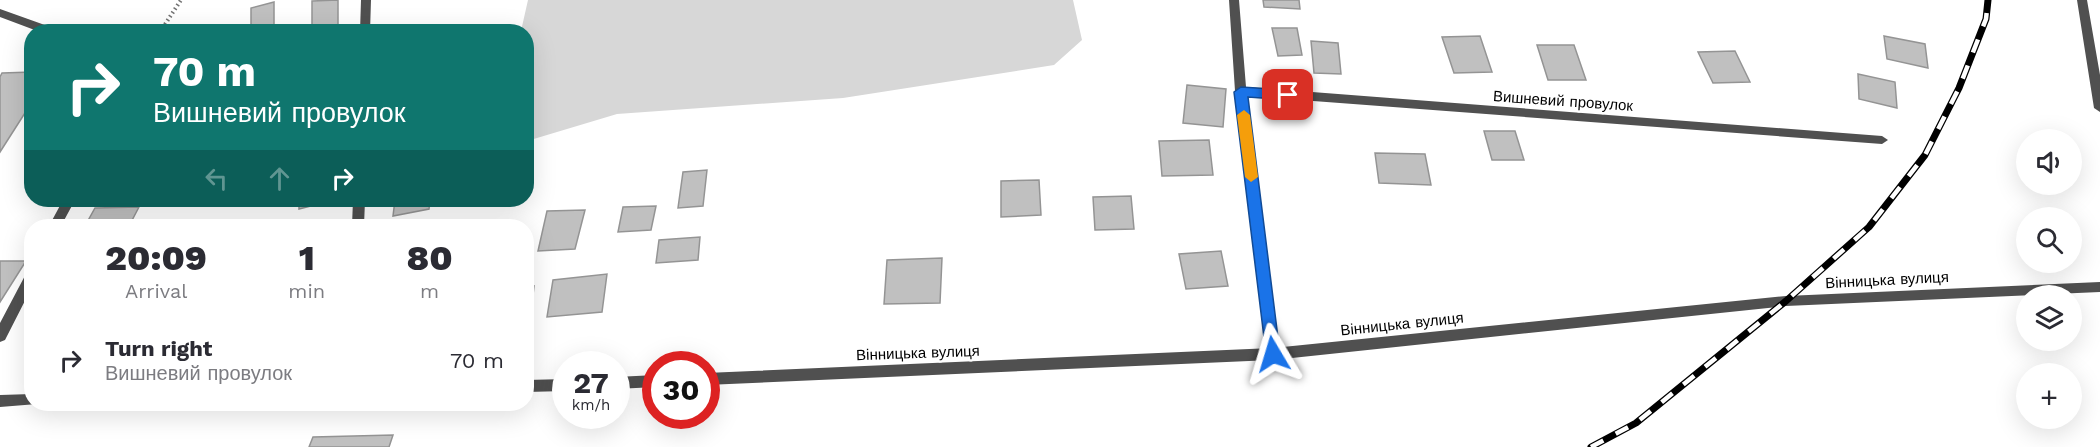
<!DOCTYPE html>
<meta charset="utf-8">
<style>
body{margin:0;font-family:"Work Sans",sans-serif;background:#f2f2f3;color:#2b2b33;height:100vh;display:flex;flex-direction:column;font-size:22px;white-space:nowrap}
*{box-sizing:border-box;margin:0}
p{font-size:20px;color:#7c7c81}
.icon{flex:none;width:33px;height:33px;fill:none;stroke:currentColor;stroke-width:2;stroke-linecap:round;stroke-linejoin:round}
.map{position:relative;flex:1;overflow:hidden}
.details{position:absolute;left:24px;top:219px;width:510px;height:192px;display:flex;flex-direction:column;background:#fff;border-radius:24px;box-shadow:0 6px 24px #0002}
.details>*{flex:none}
.hud{position:absolute;left:24px;top:24px;width:510px;height:183px;border-radius:24px;box-shadow:0 6px 24px #0002;background:#0f766e;color:#fff;overflow:hidden}
.controls{position:absolute;left:2016px;top:129px;display:grid;gap:12px}
.controls a{display:grid;place-items:center;width:66px;height:66px;border-radius:50%;background:#fff;box-shadow:0 6px 24px #0002;font-size:30px}
.speed{position:absolute;left:552px;top:351px;display:flex;gap:12px;font-size:30px;font-weight:700;text-align:center}
.speed>*{display:grid;place-content:center;width:78px;height:78px;border-radius:50%;background:#fff;box-shadow:0 6px 24px #0002;line-height:1}
.speed small{font-size:15px;font-weight:400}
.speed .limit{border:9px solid #d22;background:#fff;color:#111}
.pin{position:absolute;display:grid;place-items:center;width:51px;height:51px;color:#fff;margin:-26px;border-radius:12px;box-shadow:0 3px 9px #0006}
.me{position:absolute;width:66px;margin:-33px;rotate:353deg;stroke-linejoin:round;filter:drop-shadow(0 0 4px #0008)}
.turn{display:flex;align-items:center;gap:21px;height:126px;padding:0 30px;font-size:27px}
.turn .icon{width:78px;height:78px;stroke-width:2.5}
.turn b{display:block;font-size:42px;line-height:51px}
.lanes{display:flex;align-items:center;height:57px;padding:0 30px;background:#0003;justify-content:center;gap:30px;direction:ltr}
.lanes .off{opacity:.35}
.eta{display:flex;justify-content:space-evenly;align-items:center;height:102px;text-align:center}
.eta b{font-size:36px;font-weight:800;line-height:42px}
ul{padding:0;list-style:none}
li{display:flex;align-items:center;gap:18px;height:78px;padding:0 30px}
li div{flex:1}
li b{display:block;font-size:22px}
li em{font-style:normal}
.map>svg:first-child{display:block}
.green{fill:#d7d7d7}
.building{fill:#c0c0c0;stroke:#949494;stroke-width:1.5}
.lines{fill:none;stroke-linecap:round;stroke-linejoin:round}
.path{stroke:#727272;stroke-width:4;stroke-dasharray:1.5 3;stroke-linecap:butt}
.minor{fill:#505050;fill-rule:evenodd}
.tertiary{fill:#505050;fill-rule:evenodd}
.rail-casing{stroke:#000;stroke-width:7}
.rail{stroke:#fff;stroke-width:4.5;stroke-dasharray:14;stroke-linecap:butt}
.route{fill:#1a73e8;stroke:#114b97;stroke-width:1.5}
.slow{fill:#f59e0b}
.labels{text-anchor:middle;stroke-width:4.5;stroke-linejoin:round;paint-order:stroke}
.street-label{font-size:15px;fill:#000;stroke:#fff}
</style>
<div class="map">
<svg width="2100" height="447" viewBox="0 0 2100 447">
<rect width="100%" height="100%" fill="#fff"/>
<!-- green -->
<path class="green" d="M 528,0 L 1073,0 L 1082,40 L 1054,65 L 843,98 L 617,114 L 527,141 L 526,32 L 521,31 Z"/>
<!-- building -->
<path class="building" d="M 338,0 L 338,28 L 312,32 L 312,1 Z
M 1263,0 L 1299,0 L 1300,9 L 1264,7 Z
M 274,2 L 274,26 L 251,32 L 251,8 Z
M 1272,28 L 1297,28 L 1302,55 L 1278,56 Z
M 1480,36 L 1492,72 L 1454,73 L 1442,37 Z
M 1884,36 L 1925,44 L 1928,68 L 1887,59 Z
M 1311,41 L 1338,43 L 1341,74 L 1314,73 Z
M 1537,45 L 1574,45 L 1586,80 L 1548,80 Z
M 1735,51 L 1750,82 L 1713,83 L 1698,52 Z
M 32,72 L 32,102 L 0,152 L 0,77 L 2,73 Z
M 1858,74 L 1895,82 L 1897,108 L 1859,99 Z
M 1187,85 L 1226,89 L 1223,127 L 1183,123 Z
M 1484,131 L 1515,131 L 1524,160 L 1492,160 Z
M 1209,140 L 1213,175 L 1162,176 L 1159,141 Z
M 1375,153 L 1425,154 L 1431,185 L 1379,183 Z
M 707,170 L 703,206 L 678,208 L 683,172 Z
M 1039,180 L 1041,215 L 1001,217 L 1001,181 Z
M 1131,196 L 1134,229 L 1095,230 L 1093,197 Z
M 299,200 L 334,200 L 299,209 Z
M 395,200 L 430,200 L 429,209 L 393,216 Z
M 656,206 L 651,230 L 618,232 L 623,207 Z
M 139,207 L 129,226 L 85,226 L 95,208 Z
M 585,210 L 575,249 L 538,251 L 547,211 Z
M 700,237 L 698,260 L 656,263 L 659,240 Z
M 1221,251 L 1228,286 L 1186,289 L 1179,254 Z
M 942,258 L 940,303 L 884,304 L 887,260 Z
M 0,261 L 26,261 L 0,302 Z
M 607,274 L 602,312 L 547,317 L 553,280 Z
M 534,286 L 530,323 L 526,323 L 526,288 Z
M 393,435 L 389,447 L 309,447 L 313,437 Z"/>
<g class="lines">
<!-- path -->
<path class="path" d="M 160,32 L 181,0"/>
<!-- minor -->
<path class="minor" d="M 361,0 L 371,0 L 370,32 L 360,32 Z
M 1229,0 L 1239,0 L 1246,87 L 1882,136 L 1888,140 L 1882,144 L 1247,96 L 1279,354 L 1278,358 L 1273,360 L 1268,358 L 1267,354 L 1235,91 Z
M 0,9 L 56,29 L 57,32 L 40,32 L 0,17 Z
M 63,200 L 75,200 L 61,226 L 49,226 Z
M 353,200 L 365,200 L 364,226 L 352,226 Z
M 32,269 L 32,287 L 5,340 L 0,342 L 0,323 L 28,270 Z"/>
<!-- tertiary -->
<path class="tertiary" d="M 2077,0 L 2087,0 L 2100,75 L 2100,112 L 2094,108 Z
M 2100,282 L 2100,292 L 1786,306 L 1273,360 L 706,385 L 706,373 L 1273,348 L 1786,296 Z
M 656,375 L 656,387 L 616,389 L 616,377 Z
M 566,379 L 566,391 L 526,392 L 526,380 Z
M 32,394 L 32,404 L 37,404 L 0,407 L 0,395 Z"/>
<defs>
<path id="rail" d="M 1591,447 L 1636,423 L 1786,301 L 1869,227 L 1925,155 L 1959,88 L 1986,19 L 1988,0"/>
</defs>
<!-- rail casing -->
<use href="#rail" class="rail-casing"/>
<!-- rail -->
<use href="#rail" class="rail"/>
</g>
<!-- route -->
<path class="route" d="M 1241,87 L 1288,90 L 1294,95 L 1288,100 L 1248,97 L 1280,354 L 1273,361 L 1266,354 L 1234,92 Z"/>
<!-- slow -->
<path class="slow" d="M 1244,110 L 1250,115 L 1258,177 L 1251,182 L 1245,177 L 1237,115 Z"/>
<g class="labels">
<!-- street labels -->
<g class="street-label">
<text transform="translate(1563 101) rotate(4)" y="5">Вишневий провулок</text>
<text transform="translate(1887 280) rotate(-3)" y="5">Вінницька вулиця</text>
<text transform="translate(1402 324) rotate(-6)" y="5">Вінницька вулиця</text>
<text transform="translate(918 353) rotate(-2)" y="5">Вінницька вулиця</text>
</g>
</g>
</svg>
<div class="controls">
<a><svg class="icon" aria-label="sound" viewBox="0 0 24 24"><path d="M4 9h4l5-4v14l-5-4H4zM17 9q2 3 0 6"/></svg></a>
<a><svg class="icon" aria-label="search" viewBox="0 0 24 24"><circle cx="10" cy="10" r="6"/><path d="M15 15l6 6"/></svg></a>
<a><svg class="icon" aria-label="layers" viewBox="0 0 24 24"><path d="M12 4l9 5-9 5-9-5zM3 14l9 5 9-5"/></svg></a>
<a>+</a>
</div>
<div class="speed"><div>27<small>km/h</small></div><div class="limit">30</div></div>
<div class="pin" style="left:1288px;top:95px;background:#d93025"><svg class="icon" aria-label="arrive" viewBox="0 0 24 24"><path d="M6 21V4h12l-3 4 3 4H6"/></svg></div>
<svg class="me" style="left:1273px;top:354px" viewBox="-20 -20 40 40"><path d="M0-17L14 15 0 8-14 15z" fill="#1a73e8" stroke="#fff" stroke-width="4"/></svg>
<div class="hud">
<div class="turn"><svg class="icon" aria-label="right" viewBox="0 0 24 24"><path d="M7 20v-9h11M14 6l5 5-5 5"/></svg><div><b>70 m</b>Вишневий провулок</div></div>
<div class="lanes"><svg class="icon off" aria-label="left" viewBox="0 0 24 24"><path d="M17 20v-9H6M10 6l-5 5 5 5"/></svg><svg class="icon off" aria-label="ahead" viewBox="0 0 24 24"><path d="M12 20V5M6 11l6-6 6 6"/></svg><svg class="icon" aria-label="right" viewBox="0 0 24 24"><path d="M7 20v-9h11M14 6l5 5-5 5"/></svg></div>
</div>
<section class="details">
<div class="eta">
<div><b>20:09</b><p>Arrival</p></div>
<div><b>1</b><p>min</p></div>
<div><b>80</b><p>m</p></div>
</div>
<ul>
<li><svg class="icon" aria-label="right" viewBox="0 0 24 24"><path d="M7 20v-9h11M14 6l5 5-5 5"/></svg><div><b>Turn right</b><p>Вишневий провулок</p></div><em>70 m</em></li>
</ul>
</section>
</div>
